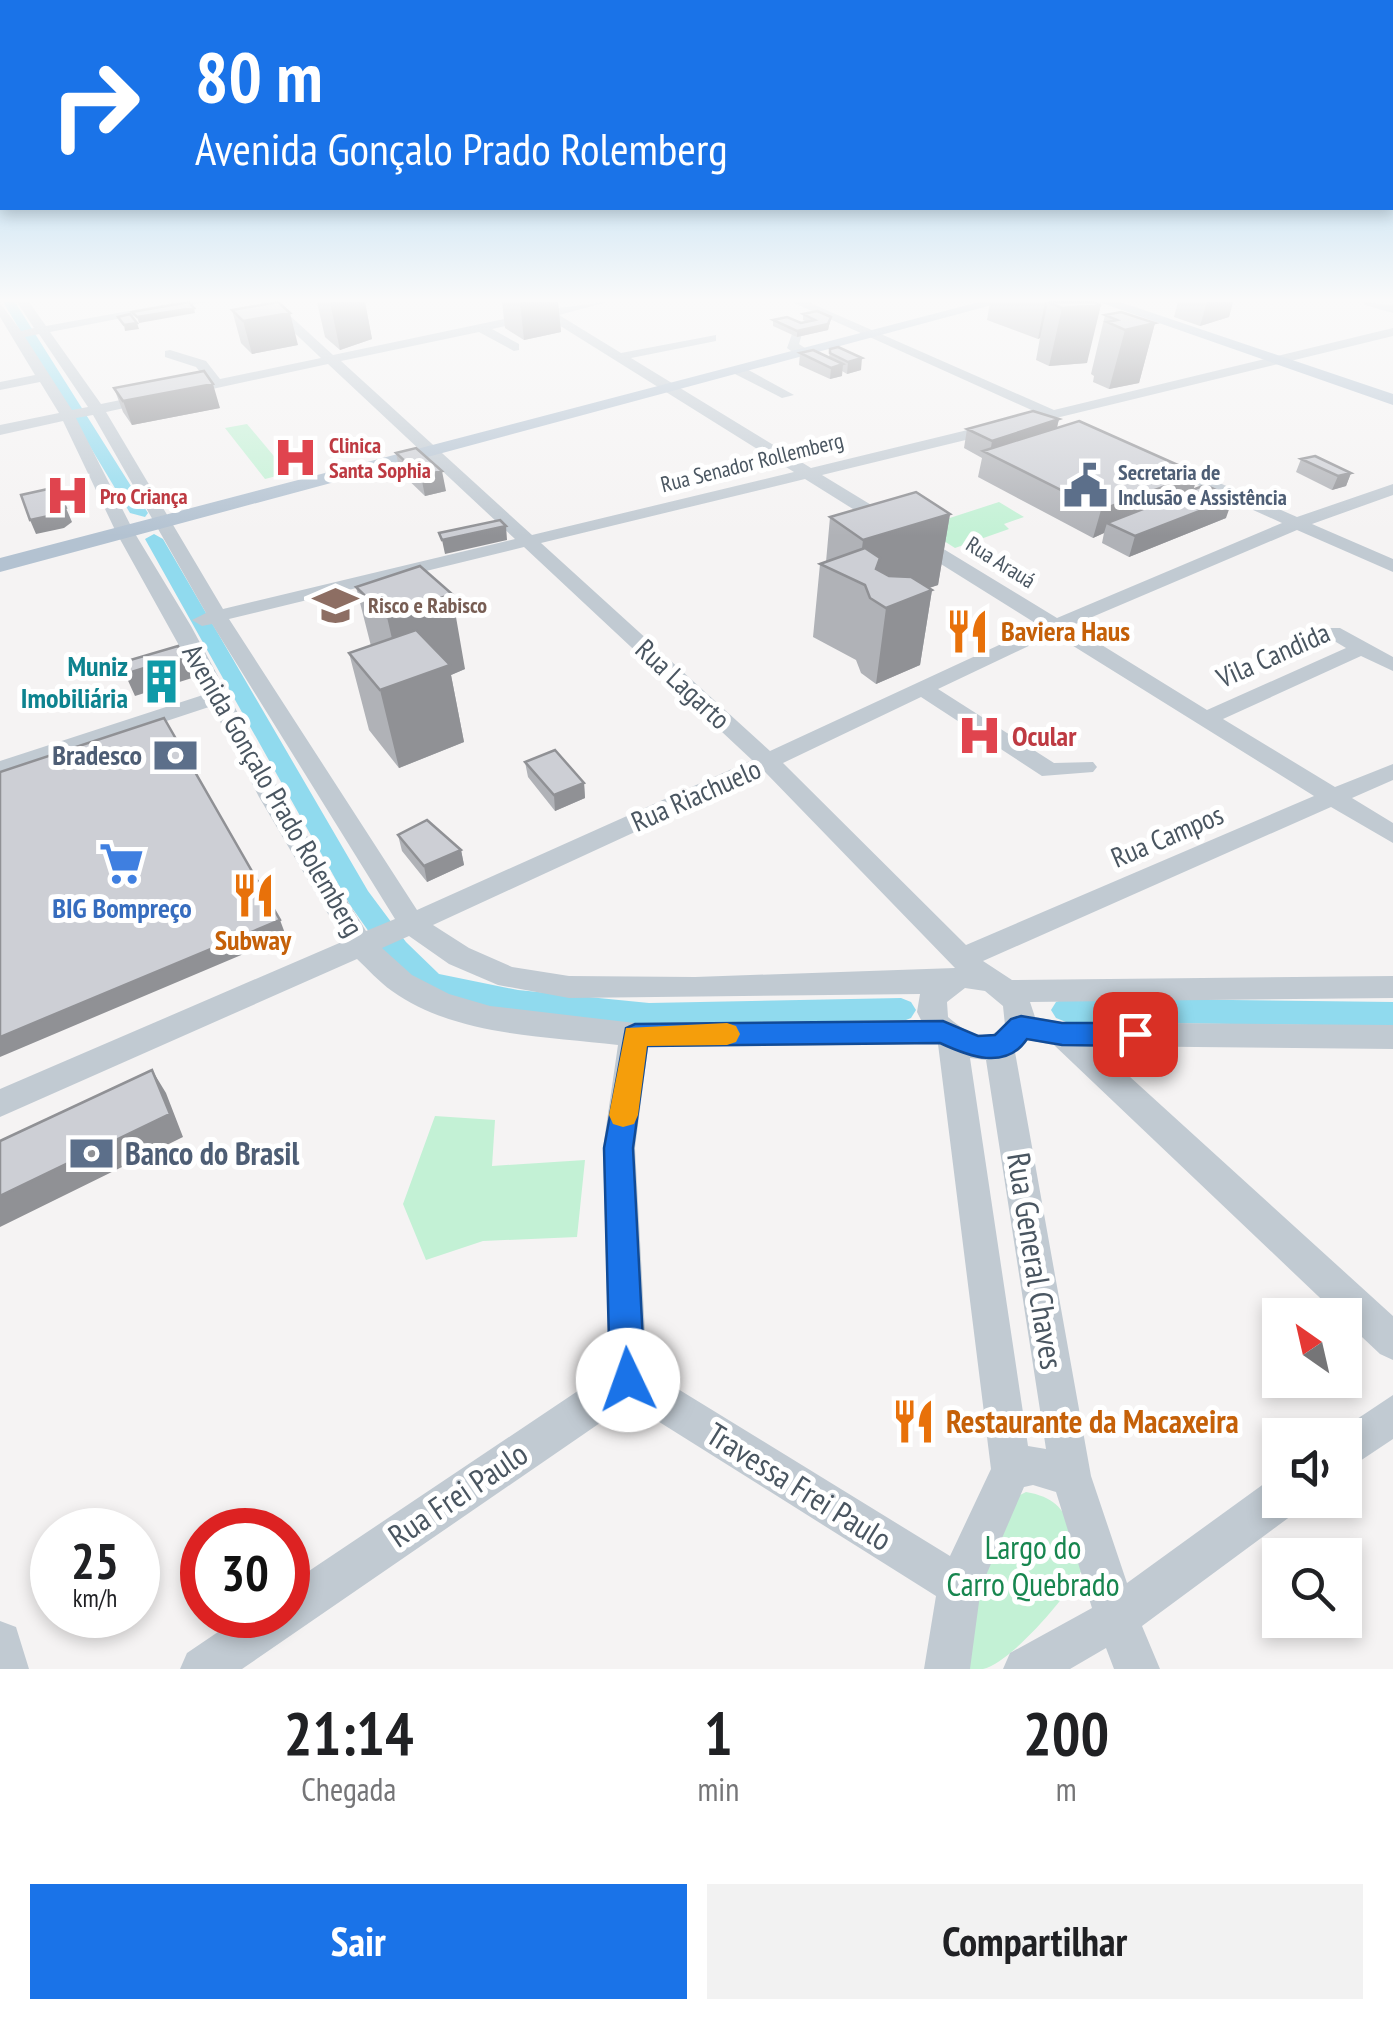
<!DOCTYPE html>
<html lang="pt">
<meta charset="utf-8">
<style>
body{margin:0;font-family:"PT Sans Narrow",sans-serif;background:#f2f2f2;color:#202124;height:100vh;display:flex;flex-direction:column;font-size:38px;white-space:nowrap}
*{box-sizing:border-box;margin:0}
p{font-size:32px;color:#757577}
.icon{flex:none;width:55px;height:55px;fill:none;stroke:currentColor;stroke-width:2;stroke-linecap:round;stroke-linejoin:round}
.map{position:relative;height:1669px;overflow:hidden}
.sheet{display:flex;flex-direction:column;background:#fff;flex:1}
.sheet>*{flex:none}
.top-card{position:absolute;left:0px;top:0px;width:1395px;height:210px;box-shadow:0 5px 15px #0003;background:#1a73e8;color:#fff;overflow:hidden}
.needle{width:65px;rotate:326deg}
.fabs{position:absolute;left:1262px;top:1298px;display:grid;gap:20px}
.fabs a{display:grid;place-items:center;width:100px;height:100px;border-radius:0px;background:#fff;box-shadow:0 5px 15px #0003;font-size:50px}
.speed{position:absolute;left:30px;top:1508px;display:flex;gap:20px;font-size:50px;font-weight:700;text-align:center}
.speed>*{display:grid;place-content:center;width:130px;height:130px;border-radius:50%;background:#fff;box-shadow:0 5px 15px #0003;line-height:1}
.speed small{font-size:25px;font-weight:400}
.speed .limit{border:15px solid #d22;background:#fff;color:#111}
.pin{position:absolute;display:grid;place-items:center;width:85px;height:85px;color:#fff;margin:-42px;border-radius:20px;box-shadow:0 5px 15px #0006}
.me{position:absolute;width:110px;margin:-55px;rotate:357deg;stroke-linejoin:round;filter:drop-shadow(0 0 8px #0008)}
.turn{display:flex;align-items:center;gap:35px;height:210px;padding:0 30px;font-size:45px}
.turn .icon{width:130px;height:130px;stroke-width:2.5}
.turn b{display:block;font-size:70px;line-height:85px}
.eta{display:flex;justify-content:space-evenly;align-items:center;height:170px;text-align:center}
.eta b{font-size:60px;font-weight:700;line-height:70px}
.button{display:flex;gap:20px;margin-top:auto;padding:20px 30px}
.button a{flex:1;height:115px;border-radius:0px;background:#1a73e8;color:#fff;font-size:40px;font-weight:700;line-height:115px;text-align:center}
.button a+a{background:#f2f2f2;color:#202124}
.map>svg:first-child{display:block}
.green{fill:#c3f1d5}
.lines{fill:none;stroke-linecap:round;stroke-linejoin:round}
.canal{fill:#90daee;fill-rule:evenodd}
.minor{fill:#c1cad2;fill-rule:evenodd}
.major{fill:#b3c2d1;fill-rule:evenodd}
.wall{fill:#b0b2b7}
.shaded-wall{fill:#909195}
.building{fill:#cdcfd5;stroke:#909195;stroke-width:2.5}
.route{fill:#1a73e8;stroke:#114b97;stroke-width:2.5}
.slow{fill:#f59e0b}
.labels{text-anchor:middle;stroke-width:10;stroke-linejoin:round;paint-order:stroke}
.far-health-label{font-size:22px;font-weight:bold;fill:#be3a42;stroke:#fff;text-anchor:start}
.far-street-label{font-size:22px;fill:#4a5661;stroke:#fff}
.far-service-label{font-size:22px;font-weight:bold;fill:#4e5e75;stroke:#fff;text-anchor:start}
.far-education-label{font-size:22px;font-weight:bold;fill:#785e54;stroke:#fff;text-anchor:start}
.food-label{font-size:28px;font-weight:bold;fill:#c56008;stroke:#fff;text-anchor:start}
.street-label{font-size:28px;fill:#4a5661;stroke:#fff}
.culture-label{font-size:28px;font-weight:bold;fill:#0d838f;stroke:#fff;text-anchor:end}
.health-label{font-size:28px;font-weight:bold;fill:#be3a42;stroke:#fff;text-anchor:start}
.service-label{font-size:28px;font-weight:bold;fill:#4e5e75;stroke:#fff;text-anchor:end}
.shop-label{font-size:28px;font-weight:bold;fill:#366cbe;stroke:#fff}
.near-service-label{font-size:32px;font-weight:bold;fill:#4e5e75;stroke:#fff;text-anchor:start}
.near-street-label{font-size:32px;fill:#4a5661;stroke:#fff}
.near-food-label{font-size:32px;font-weight:bold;fill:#c56008;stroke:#fff;text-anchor:start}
.near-park-label{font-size:32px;fill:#17864f;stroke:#fff}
</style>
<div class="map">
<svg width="1393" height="1669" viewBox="0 0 1393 1669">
<rect width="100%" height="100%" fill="#f5f3f3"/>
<!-- green -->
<path class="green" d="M 247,424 L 288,473 L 265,479 L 225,428 Z
M 999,502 L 1024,517 L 1004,524 L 1009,529 L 955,548 L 922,527 Z
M 435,1116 L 495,1120 L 492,1166 L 585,1160 L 577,1237 L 483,1241 L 426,1260 L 403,1204 Z
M 1026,1492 C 1073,1500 1069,1530 1082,1570 C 1067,1596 1012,1662 983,1669 C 976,1669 966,1669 959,1669 L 962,1646 L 1008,1501 Z"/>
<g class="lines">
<!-- canal -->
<path class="canal" d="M 3,302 L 15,302 L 148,513 L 145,517 L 130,513 Z
M 154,534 L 163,539 L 368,891 L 406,942 L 439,974 L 518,990 L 649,1003 L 901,998 L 911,1002 L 916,1010 L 911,1018 L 901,1022 L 649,1027 L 518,1014 L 420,991 L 386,956 L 350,905 L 145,539 Z
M 1066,998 L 1393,1002 L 1393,1026 L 1066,1022 L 1056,1018 L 1051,1010 L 1056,1002 Z"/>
<!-- minor -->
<path class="minor" d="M 17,302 L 29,302 L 46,326 L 178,302 L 205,302 L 50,332 L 101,404 L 208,382 L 196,367 L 165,357 L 165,351 L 170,350 L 206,361 L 220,379 L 321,358 L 262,302 L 275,302 L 333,355 L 537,312 L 524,302 L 539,302 L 550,309 L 607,302 L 559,315 L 621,353 L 716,335 L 716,341 L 631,358 L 811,468 L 1038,413 L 792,302 L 808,302 L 1054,410 L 1393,328 L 1393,336 L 822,475 L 1057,618 L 1282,523 L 1162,469 L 1162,463 L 1174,463 L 1297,517 L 1393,484 L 1393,495 L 1312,524 L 1393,559 L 1393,572 L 1297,530 L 1071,626 L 1207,710 L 1346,648 L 1326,636 L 1326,628 L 1340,628 L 1393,657 L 1393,671 L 1361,656 L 1223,719 L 1335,787 L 1393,764 L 1393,780 L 1352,798 L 1393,823 L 1393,843 L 1331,807 L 983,961 L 1012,980 L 1393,976 L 1393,998 L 1030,1002 L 1035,1017 L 1062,1022 L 1393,1025 L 1393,1049 L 1096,1046 L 1393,1316 L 1393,1360 L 1380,1354 L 1345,1321 L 1345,1315 L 1338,1315 L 1054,1045 L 1028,1040 L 1015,1052 L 1091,1476 L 1127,1583 L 1265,1483 L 1280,1477 L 1280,1500 L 1300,1500 L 1295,1513 L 1142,1626 L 1160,1669 L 1114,1669 L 1106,1648 L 1070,1669 L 1003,1669 L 1010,1653 L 1092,1608 L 1056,1492 L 1033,1485 L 1024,1487 L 981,1587 L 970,1669 L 924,1669 L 936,1596 L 629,1403 L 242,1669 L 180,1669 L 187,1653 L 243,1615 L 288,1615 L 288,1585 L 609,1370 L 603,1148 L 618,1045 C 544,1036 455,1036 392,991 C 379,982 368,969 357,959 L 0,1117 L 0,1089 L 344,941 L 259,797 L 212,706 L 0,776 L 0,761 L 206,694 L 116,532 L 63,421 L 0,435 L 0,425 L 59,413 L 40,382 L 0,390 L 0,382 L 35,375 L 0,317 L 0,303 L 21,331 L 34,328 ZM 546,317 L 794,472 L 532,535 L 341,361 L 479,332 L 514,351 L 519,350 L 519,344 L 492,329 ZM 39,334 L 88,407 L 72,410 L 25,337 ZM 328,364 L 515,539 L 223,609 L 106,412 ZM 93,415 L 206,613 L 192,620 L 202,626 L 212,624 L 395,919 L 366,931 L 283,797 L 191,626 L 134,532 L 76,418 ZM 805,479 L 1040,626 L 770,751 L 541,543 ZM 524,547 L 752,760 L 417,910 L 229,619 ZM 1054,634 L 1314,796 L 966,945 L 783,763 L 921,697 L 1042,776 L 1093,772 L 1097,767 L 1093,762 L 1054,763 L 938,689 ZM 765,772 L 955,968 L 695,977 L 569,976 L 512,967 L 469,948 L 433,925 ZM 409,936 L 449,964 L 498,985 L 569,998 L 920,994 L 917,1012 L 921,1020 L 635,1023 L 490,1006 L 449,994 L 412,975 L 382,948 ZM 965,988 L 985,991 L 1003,1006 L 1005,1025 C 987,1045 965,1032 948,1017 L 947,1002 ZM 938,1044 L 991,1469 L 950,1556 L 647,1370 L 635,1148 L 648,1047 ZM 970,1058 L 986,1060 L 1046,1449 L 1028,1446 Z
M 1363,302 L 1393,305 L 1393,313 L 1365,305 Z
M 792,334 L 802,334 L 799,344 L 808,350 L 808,356 L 798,356 L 787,348 Z
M 733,367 L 743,367 L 794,395 L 782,398 L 733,373 Z
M 1393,1395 L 1393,1439 L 1345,1471 L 1345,1435 L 1333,1435 Z
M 0,1621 L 16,1627 L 29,1669 L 0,1669 Z"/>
<!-- major -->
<path class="major" d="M 979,302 L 1003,302 L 0,572 L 0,558 Z
M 1099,302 L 1120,302 L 1393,394 L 1393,405 Z"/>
</g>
<!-- wall -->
<path class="wall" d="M 317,302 L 365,302 L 372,339 L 340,350 L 325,337 Z
M 502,302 L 558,302 L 561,332 L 524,340 L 505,328 Z
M 990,302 L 1093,302 L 1087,363 L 1049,366 L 1036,360 L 1040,338 L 1038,339 L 987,320 Z
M 1178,302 L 1233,302 L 1229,317 L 1200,326 L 1174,317 Z
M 232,310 L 298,345 L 252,354 L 241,343 Z
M 803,314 L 831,317 L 828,330 L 797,337 L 773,326 L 773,320 L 801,323 L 807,322 L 803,320 Z
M 1105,315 L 1155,323 L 1139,383 L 1109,389 L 1093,382 L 1094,376 L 1091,374 Z
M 830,349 L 861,370 L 847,374 L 842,371 L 842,376 L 830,379 L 799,365 L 800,353 L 829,358 Z
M 114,388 L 220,408 L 132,425 L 123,412 Z
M 1059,419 L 1057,428 L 1198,474 L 1193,490 L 1226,518 L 1129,557 L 1102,543 L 1104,533 L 1093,538 L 978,477 L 982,458 L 964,448 L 967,429 Z
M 396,453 L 446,491 L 425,496 L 400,472 Z
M 1301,459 L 1351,473 L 1346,486 L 1332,490 L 1296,472 Z
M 950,514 L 938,585 L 929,588 L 932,590 L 920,665 L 876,684 L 861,673 L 856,660 L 813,637 L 820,564 L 826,562 L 830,517 Z
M 356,587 L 465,669 L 451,675 L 464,742 L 399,768 L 369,730 L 349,653 L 371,646 Z
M 525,762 L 584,783 L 585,798 L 555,811 L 528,777 Z
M 398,835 L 461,850 L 464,865 L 427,882 L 402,851 Z"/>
<!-- shaded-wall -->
<path class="shaded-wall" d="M 330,302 L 365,302 L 372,339 L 340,350 Z
M 520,302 L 558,302 L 561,332 L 524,340 Z
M 1045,302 L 1069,302 L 1101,305 L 1087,363 L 1049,366 L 1062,308 L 1048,302 L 1040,338 L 1038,339 Z
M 1207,302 L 1233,302 L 1229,317 L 1200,326 Z
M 194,308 L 195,313 L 139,323 L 137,317 Z
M 290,313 L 298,345 L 252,354 L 243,321 Z
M 831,317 L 828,330 L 797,337 L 797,331 Z
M 137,323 L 139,329 L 125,331 L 124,325 Z
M 1155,323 L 1139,383 L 1109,389 L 1125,330 Z
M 862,358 L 861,370 L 847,374 L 848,362 Z
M 843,364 L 842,376 L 830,379 L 831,368 Z
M 213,384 L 220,408 L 132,425 L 123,401 Z
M 1059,419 L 1054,438 L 990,454 L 992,441 Z
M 442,471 L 446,491 L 425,496 L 421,476 Z
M 1351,473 L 1346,486 L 1332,490 L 1338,476 Z
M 1198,474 L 1190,501 L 1107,523 L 1104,533 L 1093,538 L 1101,510 Z
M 1233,498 L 1226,518 L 1129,557 L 1135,536 Z
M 66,508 L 72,522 L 64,528 L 36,534 L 30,520 Z
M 950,514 L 938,585 L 880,604 L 865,585 L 858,582 L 863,540 Z
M 506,526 L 507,540 L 445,554 L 442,540 Z
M 932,590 L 920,665 L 876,684 L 886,608 Z
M 452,594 L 465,669 L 451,675 L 464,742 L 399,768 L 380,690 L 402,682 L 387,617 Z
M 183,656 L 192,678 L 135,696 L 125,674 Z
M 584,783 L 585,798 L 555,811 L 554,795 Z
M 461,850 L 464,865 L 427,882 L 424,866 Z
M 280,920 L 286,936 L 0,1057 L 0,1037 Z
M 152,1070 L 166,1093 L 183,1137 L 0,1227 L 0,1196 Z"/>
<!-- building -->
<path class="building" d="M 189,302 L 194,308 L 137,317 L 132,312 Z
M 278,302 L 290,313 L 243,321 L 232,310 Z
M 1048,302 L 1093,302 L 1101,305 L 1062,308 Z
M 817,311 L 831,317 L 828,324 L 797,331 L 773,320 L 787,317 L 801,323 L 815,320 L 803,314 Z
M 1121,312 L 1155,323 L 1125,330 L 1107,322 L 1117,320 L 1105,315 Z
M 130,314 L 137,323 L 124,325 L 118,317 Z
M 838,347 L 862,358 L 848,362 L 830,353 L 830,349 Z
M 813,350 L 843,364 L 831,368 L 800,353 Z
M 204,371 L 213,384 L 123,401 L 114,388 Z
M 1033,411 L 1059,419 L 992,441 L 967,429 Z
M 1079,421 L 1198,474 L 1101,510 L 983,451 Z
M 416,448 L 442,471 L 421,476 L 396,453 Z
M 1315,456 L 1351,473 L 1338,476 L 1301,459 Z
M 1205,485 L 1233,498 L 1135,536 L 1107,523 Z
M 57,487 L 66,508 L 58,514 L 30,520 L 21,495 Z
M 916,492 L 950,514 L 863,540 L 830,517 Z
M 500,520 L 506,526 L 442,540 L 439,533 Z
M 865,548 L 880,558 L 876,569 L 889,576 L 911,577 L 932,590 L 886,608 L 870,598 L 865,585 L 820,564 Z
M 420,566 L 452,594 L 387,617 L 356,587 Z
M 416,630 L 450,665 L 380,690 L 349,653 Z
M 178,646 L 183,656 L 125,674 L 120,663 Z
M 164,718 L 280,920 L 0,1037 L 0,772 Z
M 555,750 L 584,783 L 554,795 L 525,762 Z
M 427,820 L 461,850 L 424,866 L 398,835 Z
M 152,1070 L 170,1114 L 0,1196 L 0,1141 Z"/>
<!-- sky -->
<linearGradient id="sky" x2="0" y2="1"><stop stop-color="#85c3ea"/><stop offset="0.56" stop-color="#fafafa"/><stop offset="1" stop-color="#fafafa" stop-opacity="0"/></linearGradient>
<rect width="1393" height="536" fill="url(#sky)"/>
<!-- route -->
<path class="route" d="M 1021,1016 L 1062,1023 L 1135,1023 L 1145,1027 L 1149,1034 L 1145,1042 L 1135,1046 L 1062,1045 L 1027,1039 C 1006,1071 968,1056 940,1043 L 647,1046 L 633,1148 L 645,1380 L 640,1392 L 628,1397 L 615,1392 L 610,1380 L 604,1148 L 626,1028 L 635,1024 L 943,1021 L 978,1036 L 995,1035 L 1011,1019 Z"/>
<!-- slow -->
<path class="slow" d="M 727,1023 L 736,1026 L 740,1034 L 736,1042 L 727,1045 L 647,1046 L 638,1115 L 634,1124 L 623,1127 L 613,1124 L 609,1115 L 626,1028 Z"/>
<!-- icons -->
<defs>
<symbol id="hospital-bare" viewBox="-9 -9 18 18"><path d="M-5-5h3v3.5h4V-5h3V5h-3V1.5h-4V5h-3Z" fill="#e0444e" stroke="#fff" stroke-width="2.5" paint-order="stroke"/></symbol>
<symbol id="civic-bare" viewBox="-9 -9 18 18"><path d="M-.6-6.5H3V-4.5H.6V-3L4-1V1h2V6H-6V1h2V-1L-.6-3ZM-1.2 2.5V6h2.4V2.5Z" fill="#5c6f8a" stroke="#fff" stroke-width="2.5" paint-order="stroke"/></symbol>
<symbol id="school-bare" viewBox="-9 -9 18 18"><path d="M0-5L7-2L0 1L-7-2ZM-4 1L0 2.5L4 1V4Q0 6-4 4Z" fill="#8d6e63" stroke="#fff" stroke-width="2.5" paint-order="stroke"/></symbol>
<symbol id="restaurant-bare" viewBox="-9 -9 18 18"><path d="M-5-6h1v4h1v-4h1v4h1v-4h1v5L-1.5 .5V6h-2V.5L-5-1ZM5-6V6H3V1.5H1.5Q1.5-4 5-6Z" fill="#e8710a" stroke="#fff" stroke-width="2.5" paint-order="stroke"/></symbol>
<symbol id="building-bare" viewBox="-9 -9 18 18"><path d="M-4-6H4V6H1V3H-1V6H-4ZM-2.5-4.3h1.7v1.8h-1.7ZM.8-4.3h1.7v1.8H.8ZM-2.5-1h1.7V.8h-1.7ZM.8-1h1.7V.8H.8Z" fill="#0f9aa8" stroke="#fff" stroke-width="2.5" paint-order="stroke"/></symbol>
<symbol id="bank-bare" viewBox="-9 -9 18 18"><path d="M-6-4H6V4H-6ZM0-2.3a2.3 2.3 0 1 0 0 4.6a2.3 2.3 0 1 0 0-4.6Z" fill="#5c6f8a" stroke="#fff" stroke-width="2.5" paint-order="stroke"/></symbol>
<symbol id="supermarket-bare" viewBox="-9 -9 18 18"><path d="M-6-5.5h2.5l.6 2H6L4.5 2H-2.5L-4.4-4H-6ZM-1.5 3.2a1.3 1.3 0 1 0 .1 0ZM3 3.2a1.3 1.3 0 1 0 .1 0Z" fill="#3f7fe0" stroke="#fff" stroke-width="2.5" paint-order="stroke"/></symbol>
</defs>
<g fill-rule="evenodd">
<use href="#hospital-bare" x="264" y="426" width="63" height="63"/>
<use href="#civic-bare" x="1054" y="454" width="63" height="63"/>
<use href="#hospital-bare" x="36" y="464" width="63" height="63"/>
<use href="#school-bare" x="304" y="574" width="63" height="63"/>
<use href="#restaurant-bare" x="936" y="600" width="63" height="63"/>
<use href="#building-bare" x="130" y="650" width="63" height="63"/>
<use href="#hospital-bare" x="948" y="704" width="63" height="63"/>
<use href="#bank-bare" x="144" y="724" width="63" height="63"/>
<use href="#supermarket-bare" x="90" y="832" width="63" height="63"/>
<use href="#restaurant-bare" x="222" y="864" width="63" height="63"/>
<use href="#bank-bare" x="60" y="1122" width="63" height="63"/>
<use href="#restaurant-bare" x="882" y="1390" width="63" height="63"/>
</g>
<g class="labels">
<!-- far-health labels -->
<g class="far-health-label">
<text x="329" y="453">Clinica<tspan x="329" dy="25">Santa Sophia</tspan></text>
<text x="100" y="504">Pro Criança</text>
</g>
<!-- far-street labels -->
<g class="far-street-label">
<text transform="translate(752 462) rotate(-14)" y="8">Rua Senador Rollemberg</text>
<text transform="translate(1001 562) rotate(32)" y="8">Rua Arauá</text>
</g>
<!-- far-service labels -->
<g class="far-service-label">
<text x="1118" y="480">Secretaria de<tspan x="1118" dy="25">Inclusão e Assistência</tspan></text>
</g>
<!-- far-education labels -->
<g class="far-education-label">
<text x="368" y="613">Risco e Rabisco</text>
</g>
<!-- food labels -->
<g class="food-label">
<text x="1001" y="641">Baviera Haus</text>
<text x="253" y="950" text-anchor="middle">Subway</text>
</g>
<!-- street labels -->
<g class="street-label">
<text transform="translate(1273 655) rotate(-24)" y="10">Vila Candida</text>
<text transform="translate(683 684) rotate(43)" y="10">Rua Lagarto</text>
<text transform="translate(273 790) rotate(60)" y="10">Avenida Gonçalo Prado Rolemberg</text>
<text transform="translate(696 795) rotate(-24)" y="10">Rua Riachuelo</text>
<text transform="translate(1167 836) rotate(-23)" y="10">Rua Campos</text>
</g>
<!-- culture labels -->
<g class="culture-label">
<text x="128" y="676">Muniz<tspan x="128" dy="32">Imobiliária</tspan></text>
</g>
<!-- health labels -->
<g class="health-label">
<text x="1012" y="746">Ocular</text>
</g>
<!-- service labels -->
<g class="service-label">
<text x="142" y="765">Bradesco</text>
</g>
<!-- shop labels -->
<g class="shop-label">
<text x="122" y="918">BIG Bompreço</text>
</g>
<!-- near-service labels -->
<g class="near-service-label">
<text x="125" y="1165">Banco do Brasil</text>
</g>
<!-- near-street labels -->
<g class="near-street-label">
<text transform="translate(1035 1261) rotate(81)" y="11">Rua General Chaves</text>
<text transform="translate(799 1487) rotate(32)" y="11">Travessa Frei Paulo</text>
<text transform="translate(458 1495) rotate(-34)" y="11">Rua Frei Paulo</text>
</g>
<!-- near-food labels -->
<g class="near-food-label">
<text x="946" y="1433">Restaurante da Macaxeira</text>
</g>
<!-- near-park labels -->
<g class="near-park-label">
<text x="1033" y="1559">Largo do<tspan x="1033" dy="37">Carro Quebrado</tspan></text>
</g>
</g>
</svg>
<div class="fabs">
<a><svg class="needle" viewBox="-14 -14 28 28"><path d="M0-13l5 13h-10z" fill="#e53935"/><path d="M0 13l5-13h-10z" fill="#757577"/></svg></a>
<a><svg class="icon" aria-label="sound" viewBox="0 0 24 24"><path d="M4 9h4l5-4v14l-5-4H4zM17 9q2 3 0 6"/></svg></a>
<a><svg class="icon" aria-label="search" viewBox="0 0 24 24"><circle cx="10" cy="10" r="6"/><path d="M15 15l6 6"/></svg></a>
</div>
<div class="speed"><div>25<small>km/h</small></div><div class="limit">30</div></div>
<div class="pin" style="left:1135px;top:1034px;background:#d93025"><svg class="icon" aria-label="arrive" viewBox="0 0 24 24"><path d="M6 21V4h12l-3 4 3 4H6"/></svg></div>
<svg class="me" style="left:628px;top:1380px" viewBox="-20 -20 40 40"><circle r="19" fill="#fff"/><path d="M0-13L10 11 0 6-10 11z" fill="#1a73e8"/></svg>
<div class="top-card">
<div class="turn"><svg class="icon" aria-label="right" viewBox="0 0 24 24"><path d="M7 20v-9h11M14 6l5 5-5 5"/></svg><div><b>80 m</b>Avenida Gonçalo Prado Rolemberg</div></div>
</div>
</div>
<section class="sheet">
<div class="eta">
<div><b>21:14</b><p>Chegada</p></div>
<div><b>1</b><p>min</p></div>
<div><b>200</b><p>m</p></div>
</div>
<div class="button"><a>Sair</a><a>Compartilhar</a></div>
</section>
